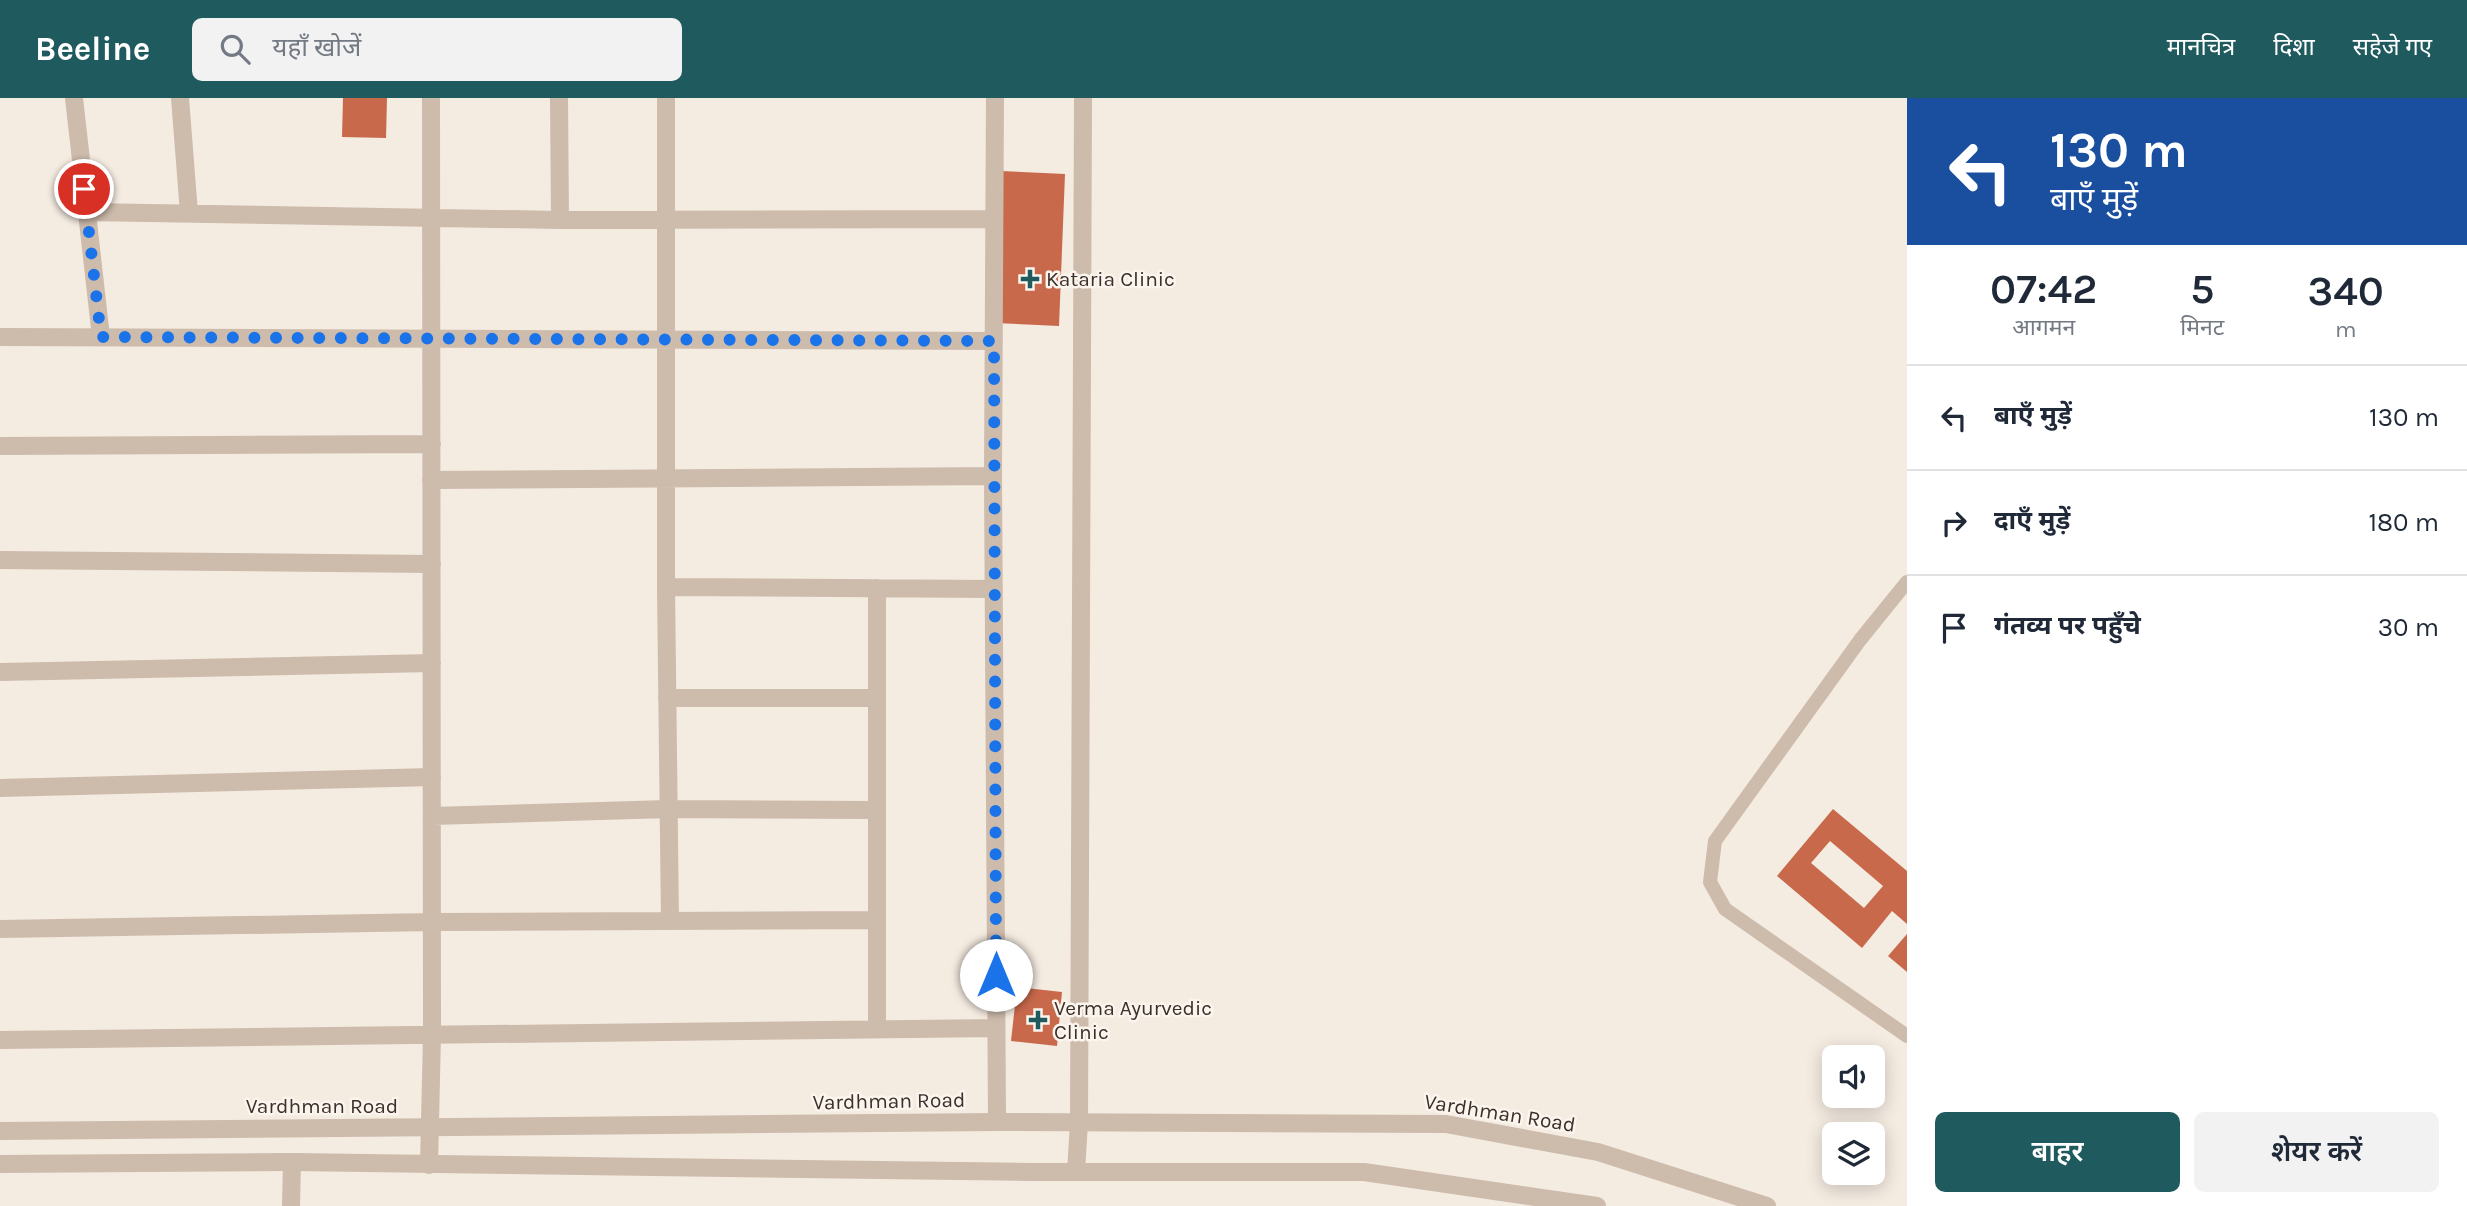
<!DOCTYPE html>
<html lang="hi">
<meta charset="utf-8">
<style>
body{margin:0;font-family:Karla,"Noto Sans Devanagari",sans-serif;background:#f2f2f3;color:#1f2937;height:100vh;display:flex;flex-direction:column;font-size:26px;white-space:nowrap}
*{box-sizing:border-box;margin:0}
p{font-size:23px;color:#747a83}
.icon{flex:none;width:38px;height:38px;fill:none;stroke:currentColor;stroke-width:2;stroke-linecap:round;stroke-linejoin:round}
.map{position:relative;flex:1;overflow:hidden}
.details{display:flex;flex-direction:column;background:#fff;width:560px}
.details>*{flex:none}
.hud{background:#1a4fa0;color:#fff;overflow:hidden}
.fabs{position:absolute;left:1822px;top:947px;display:grid;gap:14px}
.fabs a{display:grid;place-items:center;width:63px;height:63px;border-radius:10px;background:#fff;box-shadow:0 4px 18px #0003;font-size:35px}
.pin{position:absolute;display:grid;place-items:center;width:60px;height:60px;color:#fff;margin:-30px;border:4px solid #fff;border-radius:50%;box-shadow:0 2px 7px #0007}
.me{position:absolute;width:77px;margin:-38px;rotate:0deg;stroke-linejoin:round;filter:drop-shadow(0 0 5px #0008)}
.turn{display:flex;align-items:center;gap:24px;height:147px;padding:0 28px;font-size:32px}
.turn .icon{width:91px;height:91px;stroke-width:2.5}
.turn b{display:block;font-size:49px;line-height:60px}
.eta{display:flex;justify-content:space-evenly;align-items:center;height:119px;text-align:center}
.eta b{font-size:42px;font-weight:600;line-height:49px}
.cta{display:flex;gap:14px;margin-top:auto;padding:14px 28px}
.cta a{flex:1;height:80px;border-radius:10px;background:#1f5a5e;color:#fff;font-size:28px;font-weight:600;line-height:80px;text-align:center}
.cta a+a{background:#f2f2f3;color:#1f2937}
ul{padding:0;list-style:none}
li{display:flex;align-items:center;gap:21px;height:105px;padding:0 28px;border-top:2px solid #e0e1e3}
li div{flex:1}
li b{display:block;font-size:26px}
li em{font-style:normal}
header{display:flex;align-items:center;gap:42px;box-sizing:border-box;height:98px;padding:0 35px;background:#1f5a5e;color:#fff}
header strong{font-size:33px}
nav{display:flex;gap:38px;margin-inline-start:auto;font-size:24px}
.search{width:490px;height:63px;background:#f2f2f3;display:flex;align-items:center;gap:18px;box-sizing:border-box;padding:0 24px;border-radius:10px;color:#747a83;font-size:26px}
main{display:flex;flex:1;min-height:0}
.map>svg:first-child{display:block}
.building{fill:#c8694b;fill-rule:evenodd}
.lines{fill:none;stroke-linecap:round;stroke-linejoin:round}
.service{stroke:#cdbbac;stroke-width:14}
.minor{stroke:#cdbbac;stroke-width:18}
.tertiary{stroke:#cdbbac;stroke-width:18}
.route{stroke:#1a73e8;stroke-width:12;stroke-dasharray:0 21.6}
.poi-dot{fill:#1f5a5e;stroke:#fbf5ee;stroke-width:2.5}
.labels{text-anchor:middle;stroke-width:5;stroke-linejoin:round;paint-order:stroke}
.poi-label{font-size:21px;fill:#3b302b;stroke:#fbf5ee;text-anchor:start}
.street-label{font-size:21px;fill:#3b302b;stroke:#fbf5ee}
</style>
<header>
<strong>Beeline</strong>
<div class="search"><svg class="icon" aria-label="search" viewBox="0 0 24 24"><circle cx="10" cy="10" r="6"/><path d="M15 15l6 6"/></svg>यहाँ खोजें</div>
<nav><a>मानचित्र</a><a>दिशा</a><a>सहेजे गए</a></nav>
</header>
<main>
<div class="map">
<svg width="1907" height="1108" viewBox="0 0 1907 1108">
<rect width="100%" height="100%" fill="#f4ebe1"/>
<!-- building -->
<path class="building" d="M 343,0 L 387,0 L 386,40 L 342,39 Z
M 1001,73 L 1065,76 L 1059,228 L 995,225 Z
M 1833,711 L 1907,773 L 1907,826 L 1892,813 L 1862,850 L 1777,778 ZM 1830,743 L 1883,788 L 1864,810 L 1811,765 Z
M 1907,836 L 1907,874 L 1888,858 Z
M 1017,889 L 1062,894 L 1057,948 L 1011,943 Z"/>
<g class="lines">
<!-- service -->
<path class="service" d="M 1907,484 L 1860,542 L 1715,743 L 1710,784 L 1725,811 L 1907,938"/>
<!-- minor -->
<path class="minor" d="M 74,0 L 101,239
M 180,0 L 189,115
M 559,0 L 560,122
M 666,0 L 666,489 L 670,823
M 995,0 L 993,378 L 997,1024
M 87,114 L 560,122 L 994,121
M 0,239 L 994,243
M 0,348 L 432,346
M 431,382 L 993,378
M 0,462 L 432,466
M 666,489 L 994,491
M 0,574 L 432,565
M 667,600 L 876,600
M 0,690 L 432,679
M 432,718 L 668,711 L 876,712
M 0,831 L 432,824 L 877,822
M 877,931 L 877,490
M 0,942 L 996,930
M 429,1067 L 432,937 L 431,0
M 1076,1074 L 1079,1024 L 1083,0
M 291,1108 L 292,1064"/>
<!-- tertiary -->
<path class="tertiary" d="M 0,1033 L 997,1024 L 1446,1026 L 1598,1054 L 1767,1108
M 0,1066 L 292,1064 L 1029,1074 L 1364,1074 L 1597,1108"/>
</g>
<g class="lines">
<!-- route -->
<path class="route" d="M 84,91 L 101,239 L 994,243 L 996,877"/>
</g>
<!-- markers -->
<g class="poi-dot">
<path d="M1026.5 170.5h7v7h7v7h-7v7h-7v-7h-7v-7h7z"/>
<path d="M1034.5 911.5h7v7h7v7h-7v7h-7v-7h-7v-7h7z"/>
</g>
<g class="labels">
<!-- poi labels -->
<g class="poi-label">
<text x="1046" y="188">Kataria Clinic</text>
<text x="1054" y="917">Verma Ayurvedic<tspan x="1054" dy="24">Clinic</tspan></text>
</g>
<!-- street labels -->
<g class="street-label">
<text transform="translate(889 1003) rotate(-1)" y="7">Vardhman Road</text>
<text x="322" y="1015">Vardhman Road</text>
<text transform="translate(1500 1015) rotate(9)" y="7">Vardhman Road</text>
</g>
</g>
</svg>
<div class="fabs">
<a><svg class="icon" aria-label="sound" viewBox="0 0 24 24"><path d="M4 9h4l5-4v14l-5-4H4zM17 9q2 3 0 6"/></svg></a>
<a><svg class="icon" aria-label="layers" viewBox="0 0 24 24"><path d="M12 4l9 5-9 5-9-5zM3 14l9 5 9-5"/></svg></a>
</div>
<div class="pin" style="left:84px;top:91px;background:#d93025"><svg class="icon" aria-label="arrive" viewBox="0 0 24 24"><path d="M6 21V4h12l-3 4 3 4H6"/></svg></div>
<svg class="me" style="left:996px;top:877px" viewBox="-20 -20 40 40"><circle r="19" fill="#fff"/><path d="M0-13L10 11 0 6-10 11z" fill="#1a73e8"/></svg>
</div>
<section class="details">
<div class="hud">
<div class="turn"><svg class="icon" aria-label="left" viewBox="0 0 24 24"><path d="M17 20v-9H6M10 6l-5 5 5 5"/></svg><div><b>130 m</b>बाएँ मुड़ें</div></div>
</div>
<div class="eta">
<div><b>07:42</b><p>आगमन</p></div>
<div><b>5</b><p>मिनट</p></div>
<div><b>340</b><p>m</p></div>
</div>
<ul>
<li><svg class="icon" aria-label="left" viewBox="0 0 24 24"><path d="M17 20v-9H6M10 6l-5 5 5 5"/></svg><div><b>बाएँ मुड़ें</b></div><em>130 m</em></li>
<li><svg class="icon" aria-label="right" viewBox="0 0 24 24"><path d="M7 20v-9h11M14 6l5 5-5 5"/></svg><div><b>दाएँ मुड़ें</b></div><em>180 m</em></li>
<li><svg class="icon" aria-label="arrive" viewBox="0 0 24 24"><path d="M6 21V4h12l-3 4 3 4H6"/></svg><div><b>गंतव्य पर पहुँचे</b></div><em>30 m</em></li>
</ul>
<div class="cta"><a>बाहर</a><a>शेयर करें</a></div>
</section>
</main>
